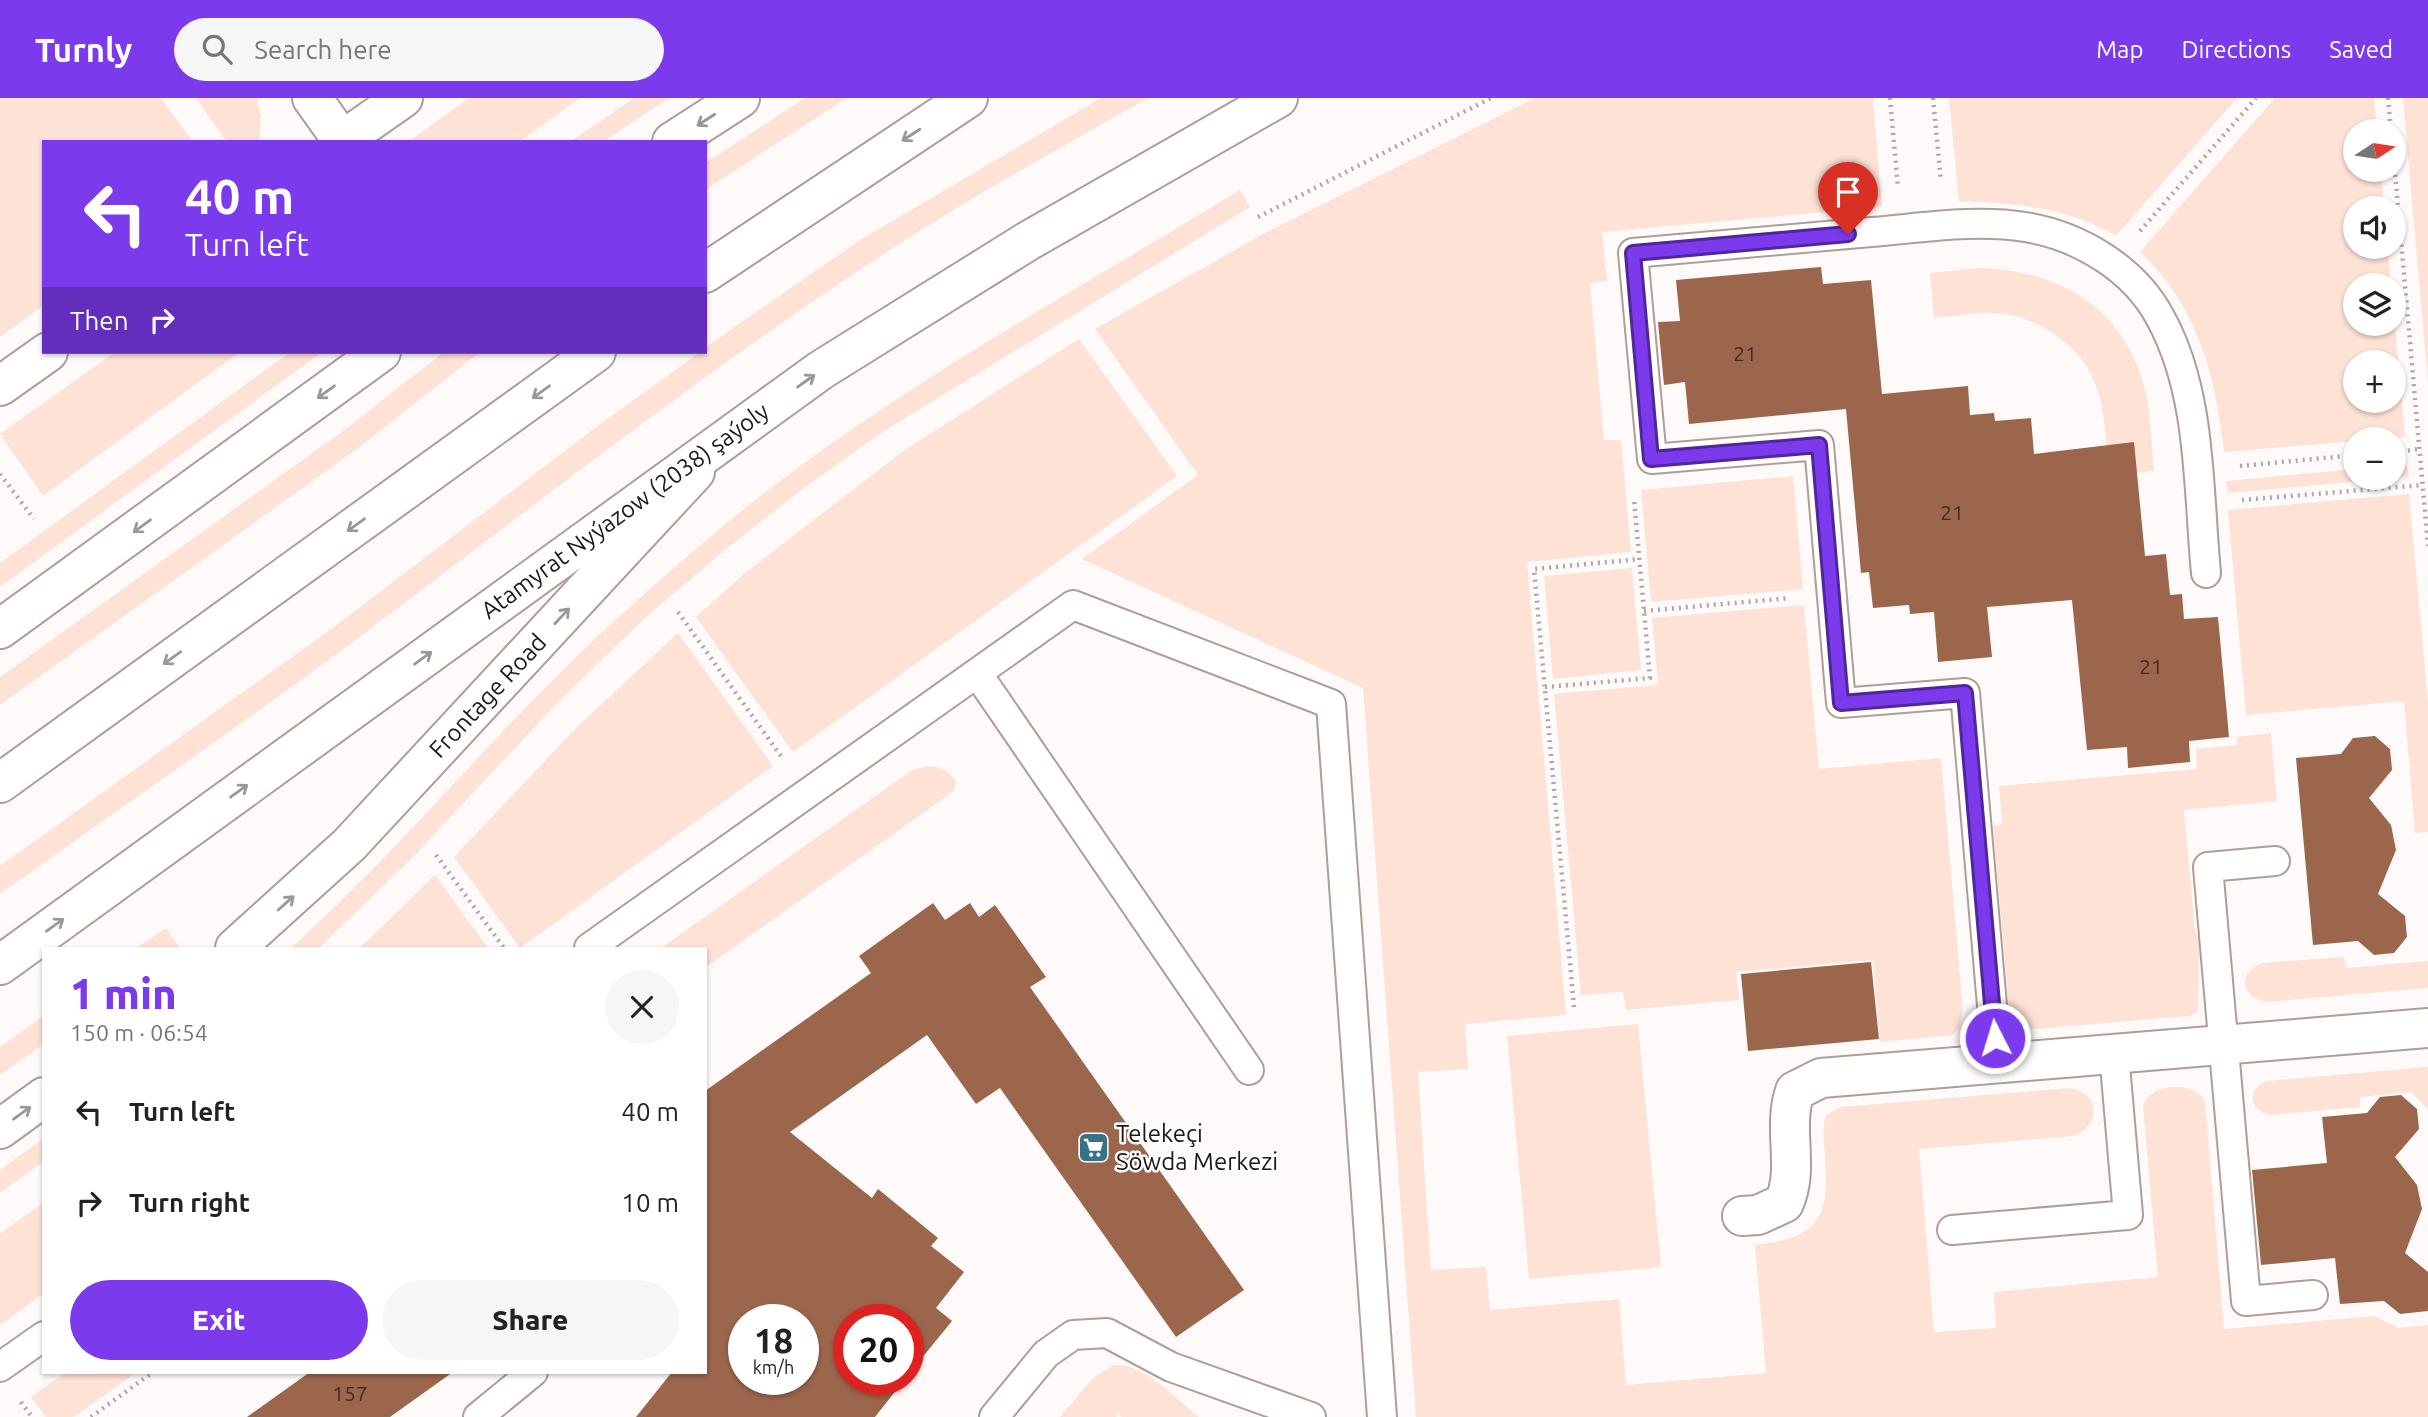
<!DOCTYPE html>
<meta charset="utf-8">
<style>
body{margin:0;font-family:Ubuntu,sans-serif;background:#f6f6f6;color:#222;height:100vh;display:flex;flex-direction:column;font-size:26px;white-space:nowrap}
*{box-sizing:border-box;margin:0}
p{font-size:23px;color:#767676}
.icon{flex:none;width:38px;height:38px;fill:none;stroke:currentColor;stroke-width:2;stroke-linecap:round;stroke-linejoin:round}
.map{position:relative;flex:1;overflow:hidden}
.details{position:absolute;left:42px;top:849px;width:665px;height:427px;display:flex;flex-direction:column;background:#fff;border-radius:0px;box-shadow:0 2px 5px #0004}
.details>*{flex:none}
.banner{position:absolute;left:42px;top:42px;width:665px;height:214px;border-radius:0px;box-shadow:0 2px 5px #0004;background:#7c3aed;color:#fff;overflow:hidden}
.needle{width:46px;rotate:78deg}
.controls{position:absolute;left:2343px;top:21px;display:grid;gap:14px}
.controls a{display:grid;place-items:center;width:63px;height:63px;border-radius:50%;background:#fff;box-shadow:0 2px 5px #0004;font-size:35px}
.speed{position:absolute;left:728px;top:1206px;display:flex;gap:14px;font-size:35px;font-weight:700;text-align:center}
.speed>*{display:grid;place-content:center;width:91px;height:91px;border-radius:50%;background:#fff;box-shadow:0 2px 5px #0004;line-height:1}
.speed small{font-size:18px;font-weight:400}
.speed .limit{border:10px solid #d22;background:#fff;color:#111}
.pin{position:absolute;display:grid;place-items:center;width:60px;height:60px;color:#fff;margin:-72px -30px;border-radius:50% 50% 50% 0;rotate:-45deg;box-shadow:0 0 7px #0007}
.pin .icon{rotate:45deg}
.me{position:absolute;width:77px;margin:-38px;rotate:355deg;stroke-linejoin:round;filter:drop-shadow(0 0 5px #0008)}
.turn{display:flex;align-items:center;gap:24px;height:147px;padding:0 28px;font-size:32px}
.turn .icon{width:91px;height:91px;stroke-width:2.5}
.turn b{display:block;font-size:49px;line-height:60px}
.then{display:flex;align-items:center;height:66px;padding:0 28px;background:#0003;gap:14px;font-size:26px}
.round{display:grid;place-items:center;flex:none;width:74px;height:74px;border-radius:37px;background:#f6f6f6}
.summary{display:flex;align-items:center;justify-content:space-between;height:119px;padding:0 28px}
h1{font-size:42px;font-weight:800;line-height:52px;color:#7c3aed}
.primary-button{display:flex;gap:14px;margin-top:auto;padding:14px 28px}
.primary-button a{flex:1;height:80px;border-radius:42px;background:#7c3aed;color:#fff;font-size:28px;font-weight:800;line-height:80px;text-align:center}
.primary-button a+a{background:#f6f6f6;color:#222}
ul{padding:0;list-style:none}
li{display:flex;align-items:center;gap:21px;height:91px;padding:0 28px}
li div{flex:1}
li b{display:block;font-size:26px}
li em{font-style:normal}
header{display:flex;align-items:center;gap:42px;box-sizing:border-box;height:98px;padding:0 35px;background:#7c3aed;color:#fff}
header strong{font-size:33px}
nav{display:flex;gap:38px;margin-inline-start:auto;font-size:24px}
.search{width:490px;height:63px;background:#f6f6f6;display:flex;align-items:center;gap:18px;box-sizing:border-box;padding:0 24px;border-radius:38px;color:#767676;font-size:26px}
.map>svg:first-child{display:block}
.green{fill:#fde2d5;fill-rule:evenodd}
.building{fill:#9b664c;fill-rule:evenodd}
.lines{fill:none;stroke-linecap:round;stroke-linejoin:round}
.lane-casing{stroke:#ae9e96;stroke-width:32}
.street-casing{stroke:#ae9e96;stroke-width:42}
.primary-casing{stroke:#ae9e96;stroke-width:42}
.path{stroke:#aba7a5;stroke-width:4.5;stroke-dasharray:2 5;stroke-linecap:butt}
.lane{stroke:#fff;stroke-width:28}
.street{stroke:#fff;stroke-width:38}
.primary{stroke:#fff;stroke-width:38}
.oneway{stroke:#9a9796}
.route-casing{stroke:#51269a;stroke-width:18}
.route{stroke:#7c3aed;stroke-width:12}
.labels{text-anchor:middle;stroke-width:5;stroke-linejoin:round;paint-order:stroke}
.number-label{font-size:21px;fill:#3d2c23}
.street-label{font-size:24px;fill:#1e1815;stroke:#fff}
.poi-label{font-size:24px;fill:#1e1815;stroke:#fff;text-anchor:start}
</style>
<header>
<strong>Turnly</strong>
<div class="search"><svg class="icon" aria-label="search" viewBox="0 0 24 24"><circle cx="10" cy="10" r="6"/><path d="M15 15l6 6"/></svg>Search here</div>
<nav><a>Map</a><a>Directions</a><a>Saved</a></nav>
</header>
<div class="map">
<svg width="2428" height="1319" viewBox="0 0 2428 1319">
<rect width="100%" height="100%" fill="#fefaf9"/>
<!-- green -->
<path class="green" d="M 0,0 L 161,0 L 193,44 L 44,44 L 44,207 L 0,239 Z
M 196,0 L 257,0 L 261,18 L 259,44 L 227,44 Z
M 469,0 L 580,0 L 519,44 L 408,44 Z
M 634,0 L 669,0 L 603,44 L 570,44 Z
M 805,0 L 847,0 L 705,92 L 705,65 Z
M 1101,0 L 1148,0 C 1054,54 959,105 870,165 C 690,284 521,418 349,547 C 234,632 116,713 0,796 L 0,768 L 334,529 L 599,327 L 700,254 L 705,254 L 705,250 L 736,228 L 860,142 Z
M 1535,0 L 1873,0 L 1882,109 L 1602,134 L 1607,183 L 1590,185 L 1604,342 L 1621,342 L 1631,454 L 1527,464 L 1566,917 L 1465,926 L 1468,971 L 1418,974 L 1431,1172 L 1486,1169 L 1490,1212 L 1619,1201 L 1626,1287 L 1766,1275 L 1755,1147 C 1817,1140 1830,1121 1825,1061 C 1824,1046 1822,1032 1826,1017 L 1841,1009 L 2070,990 C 2100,995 2102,1028 2073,1038 L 1919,1051 L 1934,1234 L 1996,1230 L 1994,1194 L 2158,1179 L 2143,1008 C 2150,985 2194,982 2205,1003 L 2224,1231 L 2374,1218 L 2399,1230 L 2428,1227 L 2428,1319 L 1416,1319 L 1363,590 L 1082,461 L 1198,377 L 1095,231 L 1263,136 Z
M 1949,0 L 2237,0 L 2116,138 C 2069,109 2013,105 1959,103 Z
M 2275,0 L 2374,0 L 2377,33 L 2356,33 L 2356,72 L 2381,72 L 2384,110 L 2356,110 L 2356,149 L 2388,149 L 2391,187 L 2356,187 L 2356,226 L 2394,226 L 2394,218 L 2405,339 L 2224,354 C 2216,279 2197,206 2140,154 ZM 2356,264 L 2394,264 L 2394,303 L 2356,303 Z
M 2403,0 L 2428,0 L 2428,285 Z
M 1240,92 L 1250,109 L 884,333 L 805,389 L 726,451 L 645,520 L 557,605 L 414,758 L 319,850 L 291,850 C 381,769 459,677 544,591 C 597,537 653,487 711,438 C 871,303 1062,201 1240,92 Z
M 1980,170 C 2054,172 2119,206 2142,281 C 2151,310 2151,343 2154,373 L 2109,377 C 2106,351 2106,322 2099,296 C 2088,256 2051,225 2010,217 C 1986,212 1959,218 1934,220 L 1930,175 Z
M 1079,241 L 1177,378 L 793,654 L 696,519 L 745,475 L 906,351 Z
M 115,254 L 240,254 L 43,398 L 0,336 Z
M 290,254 L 322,254 L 0,489 L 0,465 Z
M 444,254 L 480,254 L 357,351 L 0,607 L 0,579 L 343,333 Z
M 2407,367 L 2409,379 L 2228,395 L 2226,383 L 2355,371 L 2356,380 L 2394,380 L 2394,368 Z
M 1793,378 L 1803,491 L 1651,504 L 1641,392 Z
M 2409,396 L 2428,605 L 2428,734 L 2415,735 L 2404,603 L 2246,617 L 2228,412 Z
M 1632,470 L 1641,572 L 1553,581 L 1544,478 Z
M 1804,507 L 1819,671 L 1941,660 L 1963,912 L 1959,931 L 1952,937 L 1880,944 L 1873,862 L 1736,874 L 1739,902 L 1626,912 L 1623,894 L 1581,897 L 1554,596 L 1658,587 L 1652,520 Z
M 678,535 L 773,668 L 520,850 L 454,759 L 576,630 Z
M 2271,635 L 2277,703 L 2184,712 L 2195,833 L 2199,842 L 2198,914 L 2189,918 L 2023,932 L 2014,929 L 2010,920 L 1993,728 L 2002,726 L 1999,688 L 2197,671 L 2196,651 L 2237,647 L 2237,639 Z
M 927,668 C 940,669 950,672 956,684 L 954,693 L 705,870 L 705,850 L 661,850 L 912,672 Z
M 435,777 L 488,850 L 359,850 L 366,844 Z
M 166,830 L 179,849 L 177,850 L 137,850 Z
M 2344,859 L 2346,870 L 2428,863 L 2428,890 L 2266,904 C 2240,898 2237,876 2262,865 Z
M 44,917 L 44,946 L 0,977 L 0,949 Z
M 1638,926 L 1661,1169 L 1529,1181 L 1507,938 Z
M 2428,969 L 2428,1011 L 2411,994 L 2360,999 L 2360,1009 L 2270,1017 C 2249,1012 2246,992 2267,983 Z
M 44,1040 L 44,1063 L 0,1095 L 0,1072 Z
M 44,1104 L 44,1195 L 0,1227 L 0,1136 Z
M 1114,1267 C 1145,1265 1176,1301 1199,1319 L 1122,1319 L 1118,1316 L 1116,1319 L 1060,1319 L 1093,1280 Z
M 66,1274 L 137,1274 L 74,1319 L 46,1319 L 31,1299 Z"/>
<!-- building -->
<path class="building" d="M 1821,169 L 1823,186 L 1871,182 L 1882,296 L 1968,288 L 1970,317 L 1994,315 L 1995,323 L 2031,320 L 2034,356 L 2134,344 L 2145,458 L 2166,456 L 2170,497 L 2182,496 L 2184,521 L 2218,519 L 2229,639 L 2189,643 L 2190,664 L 2128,670 L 2127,649 L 2087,652 L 2072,502 L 1987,509 L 1992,559 L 1938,564 L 1934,514 L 1910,516 L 1909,507 L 1873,510 L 1869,474 L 1861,475 L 1846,311 L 1689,326 L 1685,284 L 1664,287 L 1658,224 L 1680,223 L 1676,182 Z
M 2375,638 L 2390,651 L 2392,672 L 2369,700 L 2391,727 L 2396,752 L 2378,796 L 2405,818 L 2407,839 L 2394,855 L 2374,857 L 2358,843 L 2313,847 L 2296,660 L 2341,656 L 2353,640 Z
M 933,805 L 945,822 L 970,805 L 979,819 L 995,807 L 1046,879 L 1030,889 L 1244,1192 L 1176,1239 L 1000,990 L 976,1006 L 927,937 L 790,1034 L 872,1100 L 878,1091 L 938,1140 L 931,1148 L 964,1174 L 936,1210 L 952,1223 L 908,1277 L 908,1222 L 849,1222 L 849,1281 L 905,1281 L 875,1319 L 636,1319 L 672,1274 L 705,1274 L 705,993 L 871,875 L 859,858 ZM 744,1222 L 803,1222 L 803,1281 L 744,1281 Z
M 1871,864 L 1879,941 L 1748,953 L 1741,876 Z
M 2401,997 L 2417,1011 L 2419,1031 L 2395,1059 L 2417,1087 L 2422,1111 L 2405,1155 L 2428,1174 L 2428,1213 L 2400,1216 L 2384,1203 L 2340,1206 L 2335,1160 L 2261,1167 L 2252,1072 L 2327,1065 L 2322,1019 L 2367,1015 L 2380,999 Z
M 310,1274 L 453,1274 L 390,1319 L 247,1319 Z"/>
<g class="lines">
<defs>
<path id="lane" d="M 977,575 L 1249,972
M 2275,763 L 2208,769 L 2246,1203 L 2313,1197
M 589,850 L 1073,507 L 1331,606 L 1382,1319
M 1997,965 L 1965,595 L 1841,605 L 1819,347 L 1652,361 L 1633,155 C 1713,148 1792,141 1871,134 C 1922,130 1975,121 2025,129 C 2080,138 2135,171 2161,221 C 2202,296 2198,392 2206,475
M 1952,1132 L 2128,1117 L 2114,955
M 0,1269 L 44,1238
M 478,1319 L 533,1274
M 994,1319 L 1046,1256 L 1073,1237 L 1107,1235 L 1171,1269 L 1311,1319"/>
<path id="street" d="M 312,0 L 342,42
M 340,44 L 403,0
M 672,44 L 740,0
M 0,288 L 48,254
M 0,531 L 381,254
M 235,850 L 349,747 L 695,374
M 0,1031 L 44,999
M 1742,1118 L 1758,1117 L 1784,1105 C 1800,1069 1782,1031 1795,993 L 1821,980 L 2428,930"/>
<path id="primary" d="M 705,175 L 968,0
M 0,685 L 596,254
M 0,867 L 821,272 L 1028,143 L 1278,0"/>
</defs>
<!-- lane casing -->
<use href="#lane" class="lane-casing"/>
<!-- street casing -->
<use href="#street" class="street-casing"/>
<!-- primary casing -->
<use href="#primary" class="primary-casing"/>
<!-- path -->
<path class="path" d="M 1890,0 L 1898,90
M 1933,0 L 1941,83
M 2388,0 L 2391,33
M 2394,63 L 2428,448
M 1258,119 L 1491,0
M 2140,133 L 2256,0
M 2394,354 L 2420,351
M 2240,368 L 2356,357
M 0,376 L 34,421
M 2242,402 L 2423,387
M 1644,513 L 1790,500
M 678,514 L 783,661
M 1545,589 L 1650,580 L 1634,401
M 436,757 L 504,850
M 1574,909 L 1534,471 L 1640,461
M 21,1304 L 32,1319
M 91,1319 L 153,1274"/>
<!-- lane -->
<use href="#lane" class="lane"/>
<!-- street -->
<use href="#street" class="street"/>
<!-- primary -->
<use href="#primary" class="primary"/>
</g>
<!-- one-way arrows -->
<defs><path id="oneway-shaft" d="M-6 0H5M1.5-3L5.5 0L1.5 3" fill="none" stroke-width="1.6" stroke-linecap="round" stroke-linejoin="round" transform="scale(1.75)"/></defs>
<g class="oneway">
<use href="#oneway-shaft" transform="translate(706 22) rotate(147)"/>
<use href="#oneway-shaft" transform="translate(911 37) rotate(147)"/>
<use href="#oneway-shaft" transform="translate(806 283) rotate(-35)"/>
<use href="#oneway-shaft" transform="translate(326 294) rotate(144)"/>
<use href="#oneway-shaft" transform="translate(541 294) rotate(144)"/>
<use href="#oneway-shaft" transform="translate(356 427) rotate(144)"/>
<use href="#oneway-shaft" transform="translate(142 428) rotate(144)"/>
<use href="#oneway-shaft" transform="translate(562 518) rotate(-47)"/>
<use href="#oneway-shaft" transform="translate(172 560) rotate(144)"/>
<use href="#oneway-shaft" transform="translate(423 560) rotate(-36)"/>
<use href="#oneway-shaft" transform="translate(239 693) rotate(-36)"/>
<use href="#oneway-shaft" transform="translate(286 805) rotate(-42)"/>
<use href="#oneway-shaft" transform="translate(55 827) rotate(-36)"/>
<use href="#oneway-shaft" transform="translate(22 1015) rotate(-36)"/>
</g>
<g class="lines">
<defs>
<path id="route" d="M 1848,136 L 1633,155 L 1651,361 L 1819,347 L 1841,605 L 1965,595 L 1995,940"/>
</defs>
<!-- route casing -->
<use href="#route" class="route-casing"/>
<!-- route -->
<use href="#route" class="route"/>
</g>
<!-- icons -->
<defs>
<symbol id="supermarket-square" viewBox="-11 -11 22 22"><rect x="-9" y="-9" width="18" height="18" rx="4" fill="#36728a" stroke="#fff"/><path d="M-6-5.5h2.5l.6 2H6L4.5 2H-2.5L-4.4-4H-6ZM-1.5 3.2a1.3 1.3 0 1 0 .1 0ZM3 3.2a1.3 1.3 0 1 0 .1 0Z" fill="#fff"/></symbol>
</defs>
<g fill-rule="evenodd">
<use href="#supermarket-square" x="1076" y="1032" width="35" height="35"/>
</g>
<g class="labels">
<!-- number labels -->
<g class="number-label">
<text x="1745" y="263">21</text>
<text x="1952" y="422">21</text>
<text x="2151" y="576">21</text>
<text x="350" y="1303">157</text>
</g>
<!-- street labels -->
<g class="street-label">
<text transform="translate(625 413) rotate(-36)" y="8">Atamyrat Nyýazow (2038) şaýoly</text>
<text transform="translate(488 598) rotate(-47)" y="8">Frontage Road</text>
</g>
<!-- poi labels -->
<g class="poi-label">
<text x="1116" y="1044">Telekeçi<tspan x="1116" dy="28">Söwda Merkezi</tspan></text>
</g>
</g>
</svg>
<div class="controls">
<a><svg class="needle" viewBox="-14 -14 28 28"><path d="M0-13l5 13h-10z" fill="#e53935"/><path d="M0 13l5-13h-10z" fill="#767676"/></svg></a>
<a><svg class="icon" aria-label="sound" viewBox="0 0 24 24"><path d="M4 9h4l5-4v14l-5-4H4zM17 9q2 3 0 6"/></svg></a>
<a><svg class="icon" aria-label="layers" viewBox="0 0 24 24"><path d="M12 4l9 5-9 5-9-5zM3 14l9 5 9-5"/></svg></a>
<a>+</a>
<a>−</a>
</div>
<div class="speed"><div>18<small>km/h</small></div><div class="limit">20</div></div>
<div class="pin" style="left:1848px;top:136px;background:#d93025"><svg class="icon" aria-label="arrive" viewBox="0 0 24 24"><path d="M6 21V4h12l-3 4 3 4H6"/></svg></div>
<svg class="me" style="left:1995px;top:940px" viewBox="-20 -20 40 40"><circle r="17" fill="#7c3aed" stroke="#fff" stroke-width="3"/><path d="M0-11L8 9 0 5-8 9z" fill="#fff"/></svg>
<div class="banner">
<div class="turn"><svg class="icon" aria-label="left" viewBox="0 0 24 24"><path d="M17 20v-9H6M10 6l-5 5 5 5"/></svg><div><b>40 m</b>Turn left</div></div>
<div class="then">Then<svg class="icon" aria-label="right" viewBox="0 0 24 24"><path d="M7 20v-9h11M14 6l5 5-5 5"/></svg></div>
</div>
<section class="details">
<div class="summary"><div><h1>1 min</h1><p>150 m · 06:54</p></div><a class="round"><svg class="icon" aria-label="close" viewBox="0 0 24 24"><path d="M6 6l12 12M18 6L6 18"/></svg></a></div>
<ul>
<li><svg class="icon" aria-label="left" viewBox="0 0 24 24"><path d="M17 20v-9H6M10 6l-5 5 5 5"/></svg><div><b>Turn left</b></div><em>40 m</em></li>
<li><svg class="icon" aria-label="right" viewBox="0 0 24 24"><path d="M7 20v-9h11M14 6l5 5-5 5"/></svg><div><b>Turn right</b></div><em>10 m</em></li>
</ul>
<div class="primary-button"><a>Exit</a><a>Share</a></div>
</section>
</div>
